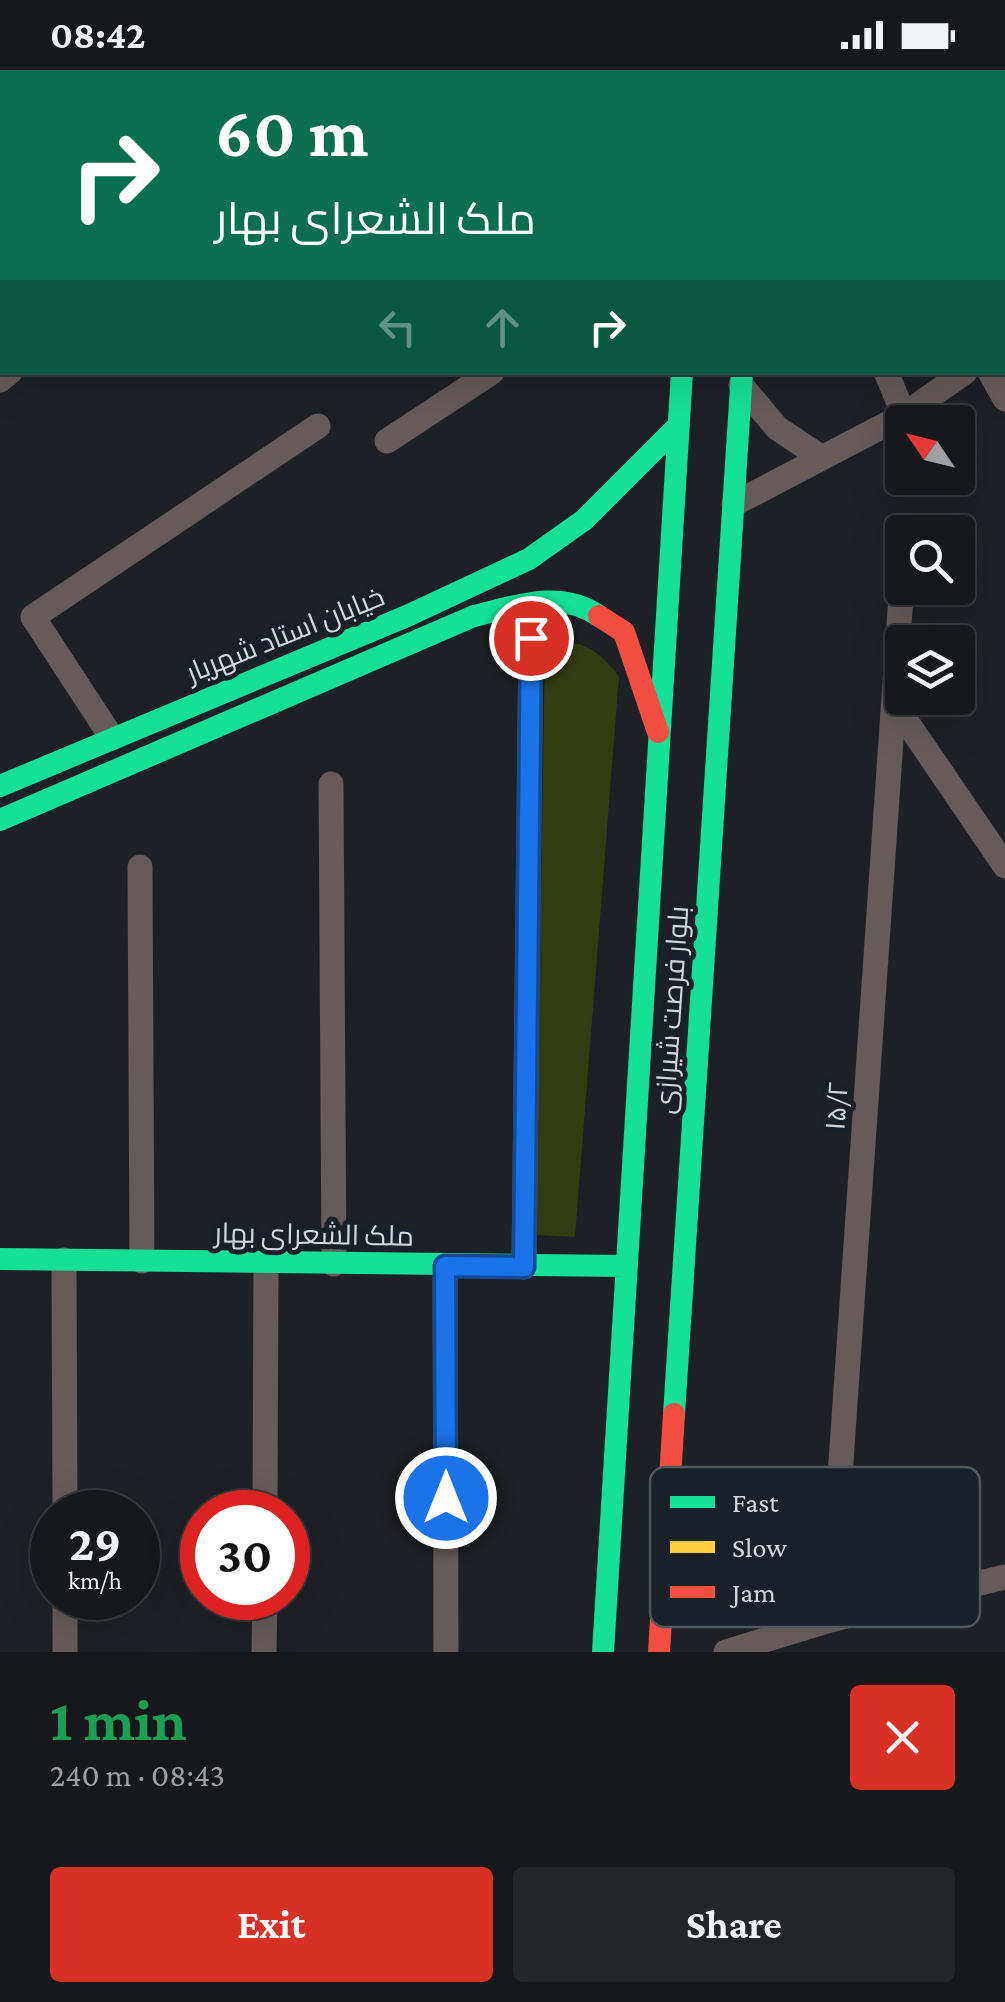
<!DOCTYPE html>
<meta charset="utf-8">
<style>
body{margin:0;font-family:"Crimson Pro",Cairo,serif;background:#232528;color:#f1f3f6;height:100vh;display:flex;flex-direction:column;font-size:38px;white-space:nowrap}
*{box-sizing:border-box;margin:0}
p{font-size:32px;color:#9ea0a3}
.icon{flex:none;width:55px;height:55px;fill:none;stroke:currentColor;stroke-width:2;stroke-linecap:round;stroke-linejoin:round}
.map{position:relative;height:1582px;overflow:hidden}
.details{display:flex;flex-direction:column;background:#16181b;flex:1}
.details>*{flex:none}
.banner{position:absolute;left:0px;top:0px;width:1005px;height:305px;box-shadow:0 10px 40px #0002,0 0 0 2px #35373a;background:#0b6e4f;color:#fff;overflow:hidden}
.needle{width:65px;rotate:305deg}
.fabs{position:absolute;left:885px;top:335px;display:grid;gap:20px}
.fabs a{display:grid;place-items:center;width:90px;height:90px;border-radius:10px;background:#16181b;box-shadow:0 10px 40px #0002,0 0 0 2px #35373a;font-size:50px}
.speed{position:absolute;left:30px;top:1420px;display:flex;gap:20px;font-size:50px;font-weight:700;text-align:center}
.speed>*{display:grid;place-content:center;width:130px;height:130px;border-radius:50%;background:#16181b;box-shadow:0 10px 40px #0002,0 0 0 2px #35373a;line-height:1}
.speed small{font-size:25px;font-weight:400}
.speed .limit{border:15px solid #d22;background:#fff;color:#111}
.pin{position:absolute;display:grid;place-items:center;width:85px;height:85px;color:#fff;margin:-42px;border:5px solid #fff;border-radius:50%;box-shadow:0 2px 10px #0007}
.me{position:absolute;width:110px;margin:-55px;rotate:0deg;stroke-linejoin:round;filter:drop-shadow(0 0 8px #0008)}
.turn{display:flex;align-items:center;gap:35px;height:210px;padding:0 50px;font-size:45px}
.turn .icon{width:130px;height:130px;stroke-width:2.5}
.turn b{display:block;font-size:70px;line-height:85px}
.lanes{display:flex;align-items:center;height:95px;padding:0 50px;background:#0003;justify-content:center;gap:50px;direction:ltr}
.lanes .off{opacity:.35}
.round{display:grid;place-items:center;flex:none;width:105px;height:105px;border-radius:10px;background:#232528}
.overview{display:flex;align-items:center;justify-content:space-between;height:170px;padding:0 50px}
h1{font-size:60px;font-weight:700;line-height:75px;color:#1e9e55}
.cta{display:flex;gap:20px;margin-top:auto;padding:20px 50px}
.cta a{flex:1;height:115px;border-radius:10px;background:#d93025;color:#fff;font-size:40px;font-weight:700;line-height:115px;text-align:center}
.cta a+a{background:#232528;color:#f1f3f6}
.status{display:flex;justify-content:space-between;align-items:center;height:70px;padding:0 50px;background:#16181b;direction:ltr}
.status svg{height:28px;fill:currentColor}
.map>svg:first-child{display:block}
.green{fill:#333b10}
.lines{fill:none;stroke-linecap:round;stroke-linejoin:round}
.street{stroke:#645b5a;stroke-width:25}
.fast{stroke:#16e098;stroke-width:22}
.slow{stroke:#ffcf43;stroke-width:22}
.jam{stroke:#f24e42;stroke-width:22}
.route-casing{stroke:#114b97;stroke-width:25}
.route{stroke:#1a73e8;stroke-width:18}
.labels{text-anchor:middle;stroke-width:10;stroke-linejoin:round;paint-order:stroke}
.street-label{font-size:28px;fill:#d4d8dd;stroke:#1a2027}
.key{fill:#1a2027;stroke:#52575e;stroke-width:2.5}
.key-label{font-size:28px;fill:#d4d8dd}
</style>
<div class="status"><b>08:42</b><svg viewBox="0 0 49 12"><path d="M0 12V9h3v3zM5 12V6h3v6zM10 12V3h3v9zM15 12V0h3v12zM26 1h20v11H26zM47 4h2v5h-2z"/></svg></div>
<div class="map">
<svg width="1005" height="1582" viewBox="0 0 1005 1582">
<rect width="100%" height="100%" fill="#1d2024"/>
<!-- green -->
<path class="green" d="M 545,570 C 584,572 594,576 619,606 L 575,1167 L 536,1165 Z"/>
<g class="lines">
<!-- street -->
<path class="street" d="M 37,2 L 41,0
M 244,2 L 247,0
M 533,2 L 537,0
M 0,26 L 2,24
M 1002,93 L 1005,92
M 0,172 L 2,170
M 1002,276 L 1005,274
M 886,302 L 904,345
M 990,302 L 1005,329
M 0,310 L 10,302
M 741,315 L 777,358 L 822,388
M 387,371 L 492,302
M 734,434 L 904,345 L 965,302
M 894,633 L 1005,796
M 112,668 L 33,547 L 318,356
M 331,714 L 334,1194
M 140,797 L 142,1191
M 64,1190 L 65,1442
M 445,1196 L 446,1582
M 524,1197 L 531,568
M 265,1442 L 266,1193
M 65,1528 L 65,1582
M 830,1550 L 901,526
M 264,1582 L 265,1528
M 726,1582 L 830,1550 L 1005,1507"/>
<!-- fast -->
<path class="fast" d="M 0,716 L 407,546 L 529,489 L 584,450 L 677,357
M 0,750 L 474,546 C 516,536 560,519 599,546
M 0,1189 L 626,1196
M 674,1344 L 742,302
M 603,1582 L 682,302"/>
<!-- slow -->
<path class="slow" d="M 706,0 L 706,2"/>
<!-- jam -->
<path class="jam" d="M 766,2 L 767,0
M 599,546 L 624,562 L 658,662
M 659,1582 L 674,1344"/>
</g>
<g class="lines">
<defs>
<path id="route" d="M 446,1428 L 445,1196 L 524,1197 L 531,568"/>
</defs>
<!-- route casing -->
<use href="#route" class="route-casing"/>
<!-- route -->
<use href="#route" class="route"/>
</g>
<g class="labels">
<!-- street labels -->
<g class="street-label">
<text transform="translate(285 564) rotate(-22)" y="10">خیابان استاد شهریار</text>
<text transform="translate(671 940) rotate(-86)" y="10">بلوار فرصت شیرازی</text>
<text transform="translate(836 1036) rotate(-86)" y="10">۱۵/۲</text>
<text transform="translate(314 1164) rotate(1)" y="10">ملک الشعرای بهار</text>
</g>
</g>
<!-- legend -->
<rect x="650" y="1397" width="330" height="160" rx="15" class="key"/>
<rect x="670" y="1426" width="45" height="12" fill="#16e098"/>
<rect x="670" y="1471" width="45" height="12" fill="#ffcf43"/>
<rect x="670" y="1516" width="45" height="12" fill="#f24e42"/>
<g class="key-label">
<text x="732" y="1442">Fast</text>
<text x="732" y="1487">Slow</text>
<text x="732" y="1532">Jam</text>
</g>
</svg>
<div class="fabs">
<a><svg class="needle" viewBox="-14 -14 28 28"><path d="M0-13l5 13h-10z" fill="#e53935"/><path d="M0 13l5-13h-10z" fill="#9ea0a3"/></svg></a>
<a><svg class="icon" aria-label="search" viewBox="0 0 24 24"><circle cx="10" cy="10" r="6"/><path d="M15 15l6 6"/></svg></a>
<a><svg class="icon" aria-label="layers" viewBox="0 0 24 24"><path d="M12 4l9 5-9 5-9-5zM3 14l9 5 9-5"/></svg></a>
</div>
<div class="speed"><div>29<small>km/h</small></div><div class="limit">30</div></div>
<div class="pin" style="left:531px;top:568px;background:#d93025"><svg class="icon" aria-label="arrive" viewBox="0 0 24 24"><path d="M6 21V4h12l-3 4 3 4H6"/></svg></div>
<svg class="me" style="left:446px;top:1428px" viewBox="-20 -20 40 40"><circle r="17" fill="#1a73e8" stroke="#fff" stroke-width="3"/><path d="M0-11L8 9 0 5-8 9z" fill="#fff"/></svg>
<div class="banner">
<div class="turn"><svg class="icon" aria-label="right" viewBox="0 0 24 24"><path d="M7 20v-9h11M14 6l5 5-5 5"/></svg><div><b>60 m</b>ملک الشعرای بهار</div></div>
<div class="lanes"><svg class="icon off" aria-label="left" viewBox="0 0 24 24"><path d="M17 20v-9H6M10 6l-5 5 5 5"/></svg><svg class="icon off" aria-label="ahead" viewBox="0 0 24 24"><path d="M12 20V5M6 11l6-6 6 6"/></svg><svg class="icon" aria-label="right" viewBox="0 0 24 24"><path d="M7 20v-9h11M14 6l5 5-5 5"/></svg></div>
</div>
</div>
<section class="details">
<div class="overview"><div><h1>1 min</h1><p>240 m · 08:43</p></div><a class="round" style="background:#d93025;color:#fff"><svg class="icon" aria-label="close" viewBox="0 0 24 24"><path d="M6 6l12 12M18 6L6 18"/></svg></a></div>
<div class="cta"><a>Exit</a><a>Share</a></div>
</section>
